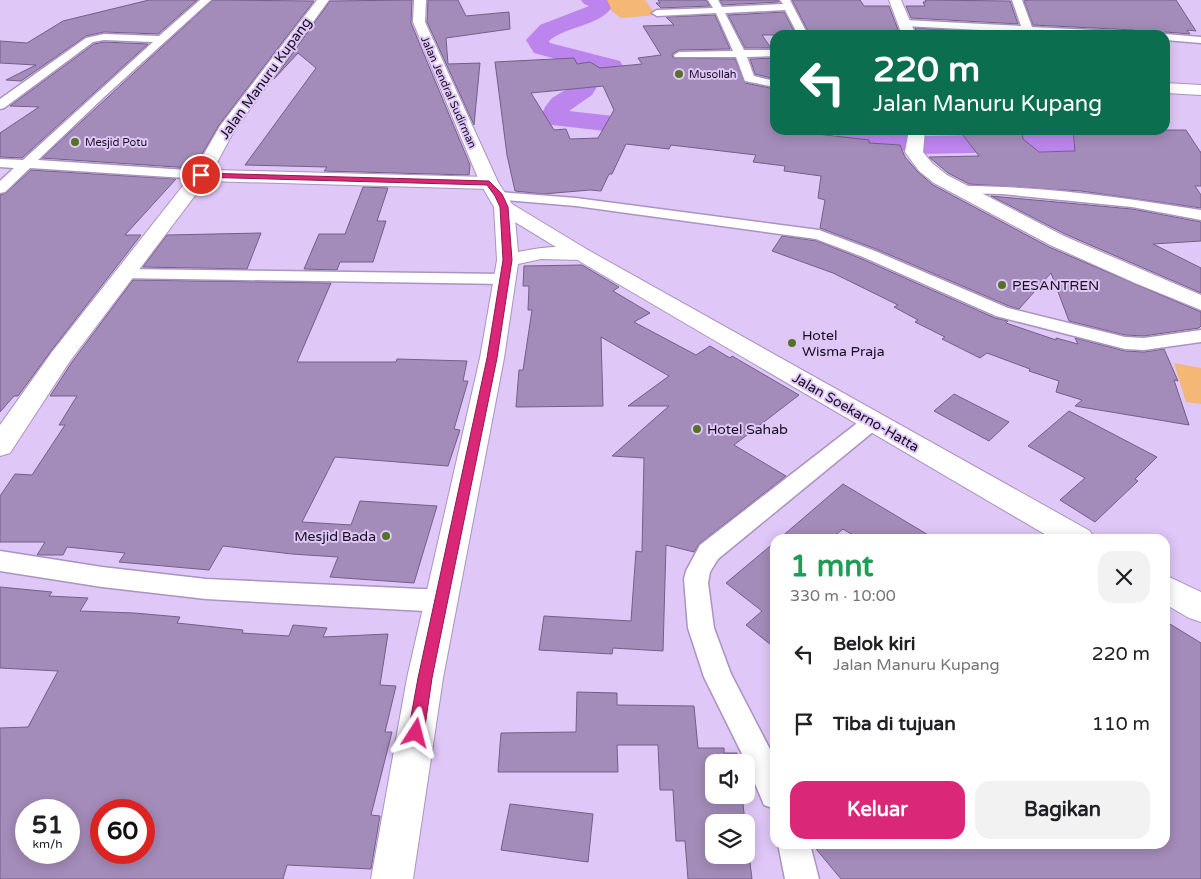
<!DOCTYPE html>
<html lang="id">
<meta charset="utf-8">
<style>
body{margin:0;font-family:"Varela Round",sans-serif;background:#f2f2f2;color:#202124;height:100vh;display:flex;flex-direction:column;font-size:19px;white-space:nowrap}
*{box-sizing:border-box;margin:0}
p{font-size:16px;color:#757577}
.icon{flex:none;width:28px;height:28px;fill:none;stroke:currentColor;stroke-width:2;stroke-linecap:round;stroke-linejoin:round}
.map{position:relative;flex:1;overflow:hidden}
.drawer{position:absolute;left:770px;top:534px;width:400px;height:315px;display:flex;flex-direction:column;background:#fff;border-radius:15px;box-shadow:0 2px 12px #0003}
.drawer>*{flex:none}
.top-card{position:absolute;left:770px;top:30px;width:400px;height:105px;border-radius:15px;box-shadow:0 2px 12px #0003;background:#0b6e4f;color:#fff;overflow:hidden}
.fabs{position:absolute;left:705px;top:754px;display:grid;gap:10px}
.fabs a{display:grid;place-items:center;width:50px;height:50px;border-radius:10px;background:#fff;box-shadow:0 2px 12px #0003;font-size:25px}
.speed{position:absolute;left:15px;top:799px;display:flex;gap:10px;font-size:25px;font-weight:700;text-align:center}
.speed>*{display:grid;place-content:center;width:65px;height:65px;border-radius:50%;background:#fff;box-shadow:0 2px 12px #0003;line-height:1}
.speed small{font-size:12px;font-weight:400}
.speed .limit{border:8px solid #d22;background:#fff;color:#111}
.pin{position:absolute;display:grid;place-items:center;width:42px;height:42px;color:#fff;margin:-21px;border:2px solid #fff;border-radius:50%;box-shadow:0 1px 5px #0007}
.me{position:absolute;width:55px;margin:-28px;rotate:9deg;stroke-linejoin:round;filter:drop-shadow(0 0 4px #0008)}
.turn{display:flex;align-items:center;gap:18px;height:105px;padding:0 20px;font-size:22px}
.turn .icon{width:65px;height:65px;stroke-width:2.5}
.turn b{display:block;font-size:35px;line-height:42px}
.round{display:grid;place-items:center;flex:none;width:52px;height:52px;border-radius:15px;background:#f2f2f2}
.summary{display:flex;align-items:center;justify-content:space-between;height:85px;padding:0 20px}
h1{font-size:30px;font-weight:700;line-height:38px;color:#1e9e55}
.button{display:flex;gap:10px;margin-top:auto;padding:10px 20px}
.button a{flex:1;height:58px;border-radius:15px;background:#db2777;color:#fff;font-size:20px;font-weight:700;line-height:58px;text-align:center}
.button a+a{background:#f2f2f2;color:#202124}
ul{padding:0;list-style:none}
li{display:flex;align-items:center;gap:15px;height:70px;padding:0 20px}
li div{flex:1}
li b{display:block;font-size:19px}
li em{font-style:normal}
.map>svg:first-child{display:block}
.green{fill:#f4b775}
.lines{fill:none;stroke-linecap:round;stroke-linejoin:round}
.river{fill:#bc84ed;fill-rule:evenodd}
.building{fill:#a38cb9;stroke:#745e89;fill-rule:evenodd}
.street-casing{stroke:#aa93c1;stroke-width:3}
.secondary-casing{stroke:#aa93c1;stroke-width:2}
.primary-casing{stroke:#aa93c1;stroke-width:2}
.highway-casing{stroke:#aa93c1;stroke-width:2}
.street{fill:#fff;fill-rule:evenodd}
.secondary{fill:#fff;fill-rule:evenodd}
.primary{fill:#fff;fill-rule:evenodd}
.highway{fill:#fff;fill-rule:evenodd}
.route{fill:#db2777;stroke:#8e194d}
.poi-dot{fill:#557226;stroke:#dfc7f7;stroke-width:2}
.labels{text-anchor:middle;stroke-width:4;stroke-linejoin:round;paint-order:stroke}
.far-poi-label{font-size:11px;fill:#170e1f;stroke:#dfc7f7;text-anchor:start}
.far-street-label{font-size:11px;fill:#170e1f;stroke:#dfc7f7}
.street-label{font-size:14px;fill:#170e1f;stroke:#dfc7f7}
.poi-label{font-size:14px;fill:#170e1f;stroke:#dfc7f7;text-anchor:start}
</style>
<div class="map">
<svg width="1201" height="879" viewBox="0 0 1201 879">
<rect width="100%" height="100%" fill="#dfc7f7"/>
<!-- green -->
<path class="green" d="M 597,0 L 645,0 L 656,15 L 621,18 Z
M 1174,363 L 1201,368 L 1201,404 L 1186,402 Z"/>
<g class="lines">
<!-- river -->
<path class="river" d="M 581,0 L 607,0 L 611,8 C 599,26 566,26 549,41 L 550,43 L 620,61 L 623,66 L 615,77 L 598,85 L 592,95 L 569,111 L 666,122 L 728,114 L 775,112 L 775,128 L 728,130 L 666,138 L 544,124 L 540,118 L 545,107 L 552,98 L 572,86 L 580,75 L 593,69 L 534,53 L 526,40 L 540,25 L 589,6 L 584,4 Z
M 832,130 L 888,130 L 919,136 L 1071,133 L 1194,149 L 1201,151 L 1201,169 L 1181,164 L 1071,151 L 919,154 L 836,136 Z"/>
</g>
<!-- building -->
<path class="building" d="M 149,0 L 197,0 L 158,34 L 104,32 L 86,36 L 21,81 L 6,80 L 36,65 L 0,63 L 0,41 L 27,43 L 63,21 Z
M 213,0 L 314,1 L 219,125 L 198,161 L 191,168 L 42,158 Z
M 412,0 L 411,23 L 470,165 L 469,175 L 324,171 L 327,167 L 245,165 L 316,68 L 298,53 L 274,79 L 330,1 Z
M 428,0 L 458,0 L 466,16 L 509,12 L 510,29 L 446,38 L 448,64 L 480,63 L 474,125 L 427,22 Z
M 658,0 L 706,0 L 710,6 L 661,8 L 656,3 L 660,3 Z
M 720,0 L 778,0 L 779,2 L 723,5 Z
M 792,0 L 860,0 L 864,6 L 889,6 L 900,35 L 810,35 Z
M 925,0 L 1010,1 L 1018,24 L 911,18 L 906,6 L 925,6 L 923,2 L 926,2 Z
M 1028,0 L 1176,0 L 1196,31 L 1187,30 L 1190,34 L 1165,32 L 1159,35 L 1140,35 L 1133,30 L 1033,25 L 1024,1 Z
M 784,12 L 796,35 L 762,35 L 771,48 L 745,48 L 728,15 Z
M 715,15 L 730,49 L 679,50 L 672,54 L 673,58 L 735,59 L 745,83 L 775,89 L 774,130 L 819,130 L 817,134 L 869,140 L 869,143 L 900,145 L 905,157 L 918,172 L 933,185 L 1049,247 L 1201,312 L 1201,326 L 1199,328 L 1144,336 L 1125,335 L 1069,321 L 1051,273 L 1019,309 L 1009,306 L 876,249 L 820,228 L 825,200 L 818,198 L 821,176 L 784,171 L 785,166 L 753,162 L 756,155 L 671,145 L 669,149 L 626,144 L 612,174 L 609,174 L 601,191 L 590,190 L 543,194 L 515,191 L 507,155 L 495,62 L 574,58 L 577,64 L 590,62 L 600,68 L 642,64 L 638,58 L 661,55 L 643,26 L 674,25 L 666,17 ZM 603,86 L 614,110 L 598,138 L 570,139 L 566,129 L 554,130 L 531,93 Z
M 915,28 L 1039,35 L 918,35 Z
M 104,42 L 148,44 L 22,158 L 0,157 L 0,133 L 39,107 L 10,106 L 94,44 Z
M 775,58 L 775,79 L 755,74 L 750,59 Z
M 959,130 L 1022,130 L 1023,139 L 1039,152 L 1075,151 L 1073,130 L 1186,130 L 1201,153 L 1201,186 L 1195,186 L 1201,195 L 1201,208 L 1081,191 L 969,184 L 948,173 L 929,157 L 979,156 Z
M 31,170 L 176,179 L 125,235 L 141,235 L 51,351 L 18,396 L 14,396 L 0,412 L 0,195 L 6,193 Z
M 363,187 L 388,188 L 377,221 L 386,221 L 373,262 L 340,262 L 337,270 L 304,269 L 319,234 L 345,234 Z
M 991,196 L 1132,209 L 1201,222 L 1201,241 L 1153,244 L 1201,268 L 1201,293 L 1065,234 Z
M 261,233 L 247,269 L 143,267 L 167,235 Z
M 782,236 L 817,241 L 862,259 L 995,318 L 1008,321 L 1006,323 L 1056,340 L 1056,338 L 1078,344 L 1075,338 L 1125,351 L 1144,352 L 1164,349 L 1178,381 L 1174,380 L 1189,425 L 1075,406 L 1082,400 L 1056,392 L 1059,381 L 1029,371 L 1030,369 L 987,353 L 980,358 L 942,339 L 945,337 L 915,322 L 918,320 L 894,307 L 898,305 L 833,273 L 772,251 Z
M 582,265 L 619,287 L 613,291 L 650,313 L 634,322 L 696,355 L 710,346 L 730,358 L 732,356 L 799,395 L 734,445 L 786,476 L 699,544 L 694,552 L 666,545 L 663,651 L 613,648 L 612,654 L 539,650 L 544,616 L 631,621 L 636,551 L 642,552 L 644,458 L 612,456 L 669,406 L 628,406 L 669,376 L 601,337 L 603,406 L 516,407 L 519,370 L 523,370 L 532,310 L 528,310 L 529,286 L 523,286 L 524,266 Z
M 133,280 L 331,283 L 297,362 L 396,362 L 397,359 L 467,361 L 463,381 L 468,381 L 454,429 L 460,430 L 448,466 L 335,457 L 302,522 L 351,525 L 360,501 L 437,506 L 414,583 L 330,577 L 338,557 L 292,554 L 223,546 L 209,570 L 119,562 L 125,553 L 67,547 L 63,555 L 37,555 L 45,542 L 0,542 L 0,496 L 15,474 L 32,475 L 65,425 L 59,425 L 77,396 L 50,396 L 72,362 Z
M 954,394 L 1009,422 L 989,441 L 934,411 Z
M 1069,411 L 1157,457 L 1135,479 L 1138,481 L 1095,522 L 1060,500 L 1085,478 L 1028,446 Z
M 843,484 L 935,539 L 859,539 L 843,529 L 831,539 L 779,539 Z
M 775,542 L 775,648 L 746,625 L 762,611 L 726,583 Z
M 0,587 L 52,592 L 49,596 L 88,598 L 80,611 L 134,613 L 180,617 L 177,623 L 243,630 L 242,633 L 289,636 L 293,625 L 327,628 L 323,637 L 388,634 L 380,685 L 396,686 L 385,732 L 392,732 L 371,815 L 380,816 L 371,869 L 287,865 L 283,879 L 0,879 L 0,728 L 28,727 L 58,671 L 0,668 ZM 26,810 L 69,810 L 69,852 L 26,852 ZM 101,810 L 144,810 L 144,852 L 101,852 Z
M 1165,621 L 1201,643 L 1201,879 L 841,879 L 812,844 L 1165,844 Z
M 577,692 L 617,693 L 617,705 L 694,706 L 698,748 L 724,748 L 724,753 L 737,753 L 738,762 L 714,762 L 714,795 L 742,795 L 745,822 L 714,822 L 714,855 L 746,855 L 746,830 L 752,879 L 688,879 L 685,841 L 676,841 L 673,790 L 660,790 L 658,745 L 617,745 L 618,772 L 498,772 L 501,733 L 576,732 Z
M 510,804 L 593,814 L 588,862 L 501,850 Z"/>
<g class="lines">
<defs>
<path id="street" d="M 200,0 L 211,0 L 103,98 L 38,160 L 201,171 L 206,172 L 208,175 L 206,178 L 201,179 L 30,168 L 5,192 L 0,193 L 0,181 L 14,168 L 0,167 L 0,159 L 23,160 L 153,42 L 104,40 L 93,42 L 4,108 L 0,109 L 0,99 L 86,38 L 104,34 L 159,36 Z
M 708,0 L 718,0 L 722,7 L 783,4 L 780,0 L 790,0 L 808,35 L 798,35 L 785,10 L 725,13 L 744,50 L 775,50 L 775,56 L 747,57 L 754,76 L 775,81 L 775,87 L 745,81 L 736,57 L 675,57 L 674,55 L 679,52 L 733,51 L 716,13 L 657,16 L 652,13 L 657,10 L 713,8 Z
M 1012,0 L 1022,0 L 1032,27 L 1133,32 L 1138,35 L 1074,35 L 904,26 L 899,23 L 904,20 L 1021,26 Z
M 1165,34 L 1201,37 L 1201,43 L 1165,40 L 1165,35 L 1161,35 Z
M 960,186 C 1041,186 1121,197 1201,210 L 1201,220 L 1132,207 L 1002,194 L 955,193 L 953,190 L 955,187 Z
M 499,192 L 576,198 L 819,230 L 875,251 L 1008,308 L 1125,337 L 1144,338 L 1201,330 L 1201,342 L 1144,350 L 1125,349 L 996,316 L 863,257 L 816,239 L 576,206 L 494,199 L 492,196 L 494,193 Z
M 125,269 L 504,274 L 510,275 L 512,279 L 510,283 L 504,284 L 119,278 L 117,274 L 119,270 Z
M 872,415 L 879,417 L 882,422 L 879,427 L 718,559 L 710,572 L 708,583 L 714,628 L 731,674 L 775,759 L 775,809 L 764,805 L 746,762 L 704,677 L 688,628 L 684,579 L 686,571 L 700,545 L 865,417 Z
M 0,551 L 102,567 L 206,579 L 443,590 L 452,594 L 456,601 L 452,608 L 443,612 L 206,599 L 102,587 L 0,571 Z
M 778,844 L 810,844 L 819,879 L 785,879 Z"/>
<path id="secondary" d="M 889,0 L 901,0 L 916,35 L 902,35 Z
M 1165,83 L 1201,85 L 1201,95 L 1165,93 Z
M 909,130 L 925,130 L 923,152 L 932,163 L 947,175 L 1064,236 L 1201,295 L 1201,310 L 1135,283 L 1050,245 L 934,183 L 919,171 L 905,152 Z"/>
<path id="primary" d="M 317,0 L 329,0 L 234,131 L 213,170 L 489,177 L 496,179 L 498,183 L 496,187 L 489,189 L 206,181 L 70,361 L 10,453 L 0,456 L 0,425 L 52,352 L 193,173 L 220,126 Z
M 504,201 L 511,203 L 514,207 L 518,252 C 541,247 566,244 588,250 L 592,254 L 588,258 L 581,260 L 541,259 L 518,264 L 504,358 L 443,678 L 413,879 L 371,879 L 407,678 L 480,358 L 497,260 L 494,207 L 497,203 Z"/>
<path id="highway" d="M 414,0 L 426,0 L 425,22 L 498,182 L 512,204 L 588,250 L 1090,531 L 1094,539 L 1053,539 L 574,258 L 497,211 L 494,207 L 480,183 L 413,22 Z
M 1165,575 L 1201,592 L 1201,622 L 1189,618 L 1165,604 Z"/>
</defs>
<!-- street casing -->
<use href="#street" class="street-casing"/>
<!-- secondary casing -->
<use href="#secondary" class="secondary-casing"/>
<!-- primary casing -->
<use href="#primary" class="primary-casing"/>
<!-- highway casing -->
<use href="#highway" class="highway-casing"/>
<!-- street -->
<use href="#street" class="street"/>
<!-- secondary -->
<use href="#secondary" class="secondary"/>
<!-- primary -->
<use href="#primary" class="primary"/>
<!-- highway -->
<use href="#highway" class="highway"/>
</g>
<!-- route -->
<path class="route" d="M 201,173 L 489,181 L 502,194 L 508,207 L 512,260 L 497,358 L 432,678 L 424,733 L 422,738 L 416,740 L 411,738 L 408,733 L 418,678 L 487,358 L 503,260 L 500,207 L 495,196 L 487,185 L 198,177 L 198,174 Z"/>
<!-- markers -->
<g class="poi-dot">
<circle cx="679" cy="74" r="5"/>
<circle cx="75" cy="142" r="5"/>
<circle cx="1002" cy="285" r="5"/>
<circle cx="792" cy="343" r="5"/>
<circle cx="697" cy="429" r="5"/>
<circle cx="386" cy="536" r="5"/>
</g>
<g class="labels">
<!-- far-poi labels -->
<g class="far-poi-label">
<text x="689" y="78">Musollah</text>
<text x="85" y="146">Mesjid Potu</text>
</g>
<!-- far-street labels -->
<g class="far-street-label">
<text transform="translate(449 92) rotate(66)" y="4">Jalan Jendral Sudirman</text>
</g>
<!-- street labels -->
<g class="street-label">
<text transform="translate(265 78) rotate(-54)" y="5">Jalan Manuru Kupang</text>
<text transform="translate(856 412) rotate(30)" y="5">Jalan Soekarno-Hatta</text>
</g>
<!-- poi labels -->
<g class="poi-label">
<text x="1012" y="290">PESANTREN</text>
<text x="802" y="340">Hotel<tspan x="802" dy="16">Wisma Praja</tspan></text>
<text x="707" y="434">Hotel Sahab</text>
<text x="376" y="541" text-anchor="end">Mesjid Bada</text>
</g>
</g>
</svg>
<div class="fabs">
<a><svg class="icon" aria-label="sound" viewBox="0 0 24 24"><path d="M4 9h4l5-4v14l-5-4H4zM17 9q2 3 0 6"/></svg></a>
<a><svg class="icon" aria-label="layers" viewBox="0 0 24 24"><path d="M12 4l9 5-9 5-9-5zM3 14l9 5 9-5"/></svg></a>
</div>
<div class="speed"><div>51<small>km/h</small></div><div class="limit">60</div></div>
<div class="pin" style="left:201px;top:175px;background:#d93025"><svg class="icon" aria-label="arrive" viewBox="0 0 24 24"><path d="M6 21V4h12l-3 4 3 4H6"/></svg></div>
<svg class="me" style="left:416px;top:733px" viewBox="-20 -20 40 40"><path d="M0-17L14 15 0 8-14 15z" fill="#db2777" stroke="#fff" stroke-width="4"/></svg>
<div class="top-card">
<div class="turn"><svg class="icon" aria-label="left" viewBox="0 0 24 24"><path d="M17 20v-9H6M10 6l-5 5 5 5"/></svg><div><b>220 m</b>Jalan Manuru Kupang</div></div>
</div>
<section class="drawer">
<div class="summary"><div><h1>1 mnt</h1><p>330 m · 10:00</p></div><a class="round"><svg class="icon" aria-label="close" viewBox="0 0 24 24"><path d="M6 6l12 12M18 6L6 18"/></svg></a></div>
<ul>
<li><svg class="icon" aria-label="left" viewBox="0 0 24 24"><path d="M17 20v-9H6M10 6l-5 5 5 5"/></svg><div><b>Belok kiri</b><p>Jalan Manuru Kupang</p></div><em>220 m</em></li>
<li><svg class="icon" aria-label="arrive" viewBox="0 0 24 24"><path d="M6 21V4h12l-3 4 3 4H6"/></svg><div><b>Tiba di tujuan</b></div><em>110 m</em></li>
</ul>
<div class="button"><a>Keluar</a><a>Bagikan</a></div>
</section>
</div>
